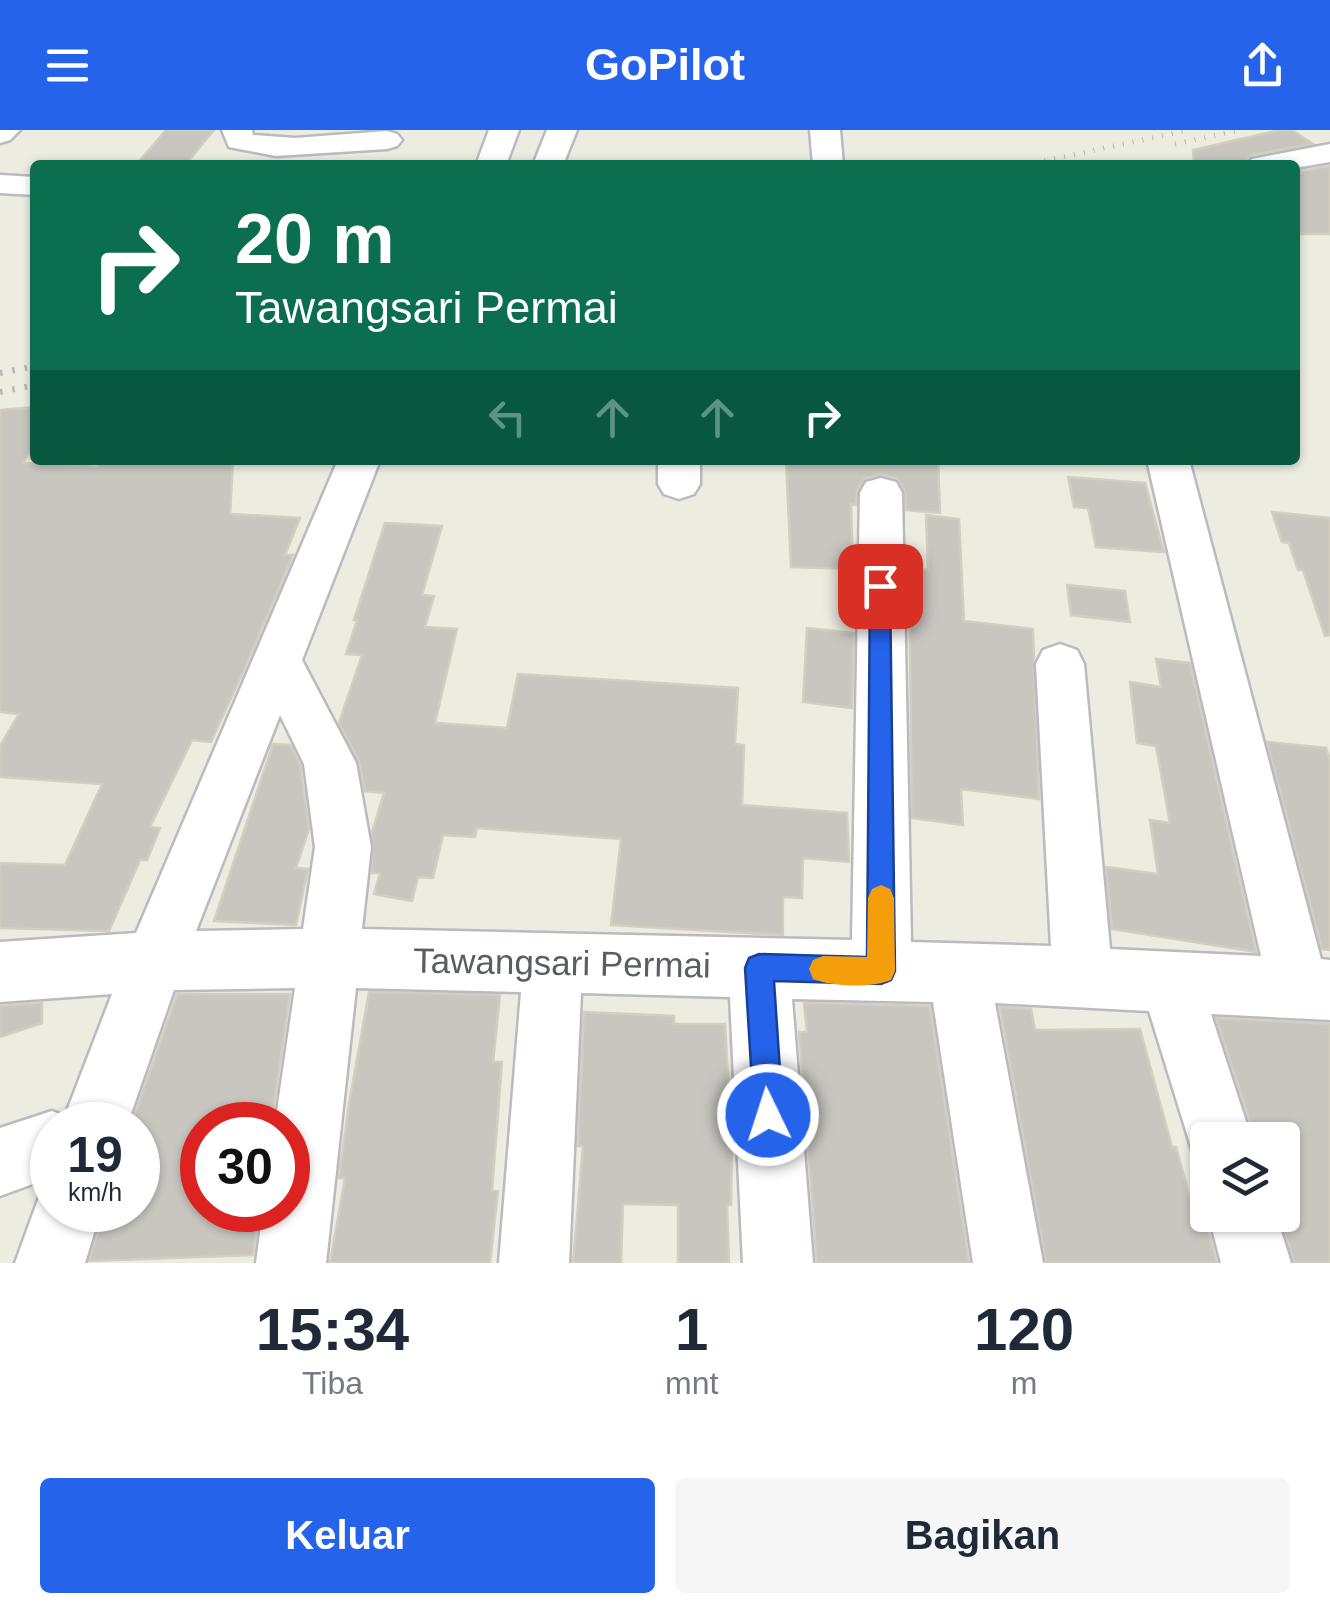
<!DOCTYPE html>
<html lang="id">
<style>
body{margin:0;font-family:Helvetica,sans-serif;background:#f6f6f7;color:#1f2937;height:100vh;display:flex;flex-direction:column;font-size:38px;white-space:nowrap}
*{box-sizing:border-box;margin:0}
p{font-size:32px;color:#747a83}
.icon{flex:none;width:55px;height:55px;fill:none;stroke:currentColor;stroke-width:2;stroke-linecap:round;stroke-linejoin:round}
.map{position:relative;height:1133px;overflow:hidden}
.sheet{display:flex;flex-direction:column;background:#fff;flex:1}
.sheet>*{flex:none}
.banner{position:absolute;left:30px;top:30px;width:1270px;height:305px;border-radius:10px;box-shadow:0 2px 8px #0004;background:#0b6e4f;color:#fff;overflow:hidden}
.tools{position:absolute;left:1190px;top:992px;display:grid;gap:20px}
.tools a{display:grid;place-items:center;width:110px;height:110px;border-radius:10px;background:#fff;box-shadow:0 2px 8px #0004;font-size:50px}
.speed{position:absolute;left:30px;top:972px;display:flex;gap:20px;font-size:50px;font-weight:700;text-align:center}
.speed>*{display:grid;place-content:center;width:130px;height:130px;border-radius:50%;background:#fff;box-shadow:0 2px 8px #0004;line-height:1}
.speed small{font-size:25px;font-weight:400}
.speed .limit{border:15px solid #d22;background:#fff;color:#111}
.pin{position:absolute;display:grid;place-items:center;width:85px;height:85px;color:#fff;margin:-42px;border-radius:20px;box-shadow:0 5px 15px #0006}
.me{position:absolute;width:110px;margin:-55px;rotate:356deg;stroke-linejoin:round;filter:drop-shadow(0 0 8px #0008)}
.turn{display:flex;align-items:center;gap:35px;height:210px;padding:0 40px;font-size:45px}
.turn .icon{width:130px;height:130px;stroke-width:2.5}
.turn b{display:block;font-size:70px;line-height:85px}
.lanes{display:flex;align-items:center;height:95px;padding:0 40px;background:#0003;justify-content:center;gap:50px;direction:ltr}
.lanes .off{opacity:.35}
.eta{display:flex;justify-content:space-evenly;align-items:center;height:170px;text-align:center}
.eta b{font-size:60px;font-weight:600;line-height:70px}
.cta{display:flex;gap:20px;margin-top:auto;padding:20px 40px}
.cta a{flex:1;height:115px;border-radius:10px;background:#2563eb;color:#fff;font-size:40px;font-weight:600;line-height:115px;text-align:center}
.cta a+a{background:#f6f6f7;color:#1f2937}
header{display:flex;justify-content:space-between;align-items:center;height:130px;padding:0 40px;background:#2563eb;color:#fff;font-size:45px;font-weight:600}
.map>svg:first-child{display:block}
.building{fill:#c8c6bf;stroke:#d2cec0;stroke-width:2.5}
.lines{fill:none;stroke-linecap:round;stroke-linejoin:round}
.minor-casing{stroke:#b9bbc1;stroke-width:5}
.minor{fill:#fff;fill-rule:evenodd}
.rail-far1{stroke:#b5b6b6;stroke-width:5;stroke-dasharray:1 9;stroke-linecap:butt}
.rail{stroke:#b5b6b6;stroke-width:6;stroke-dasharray:2.5 10;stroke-linecap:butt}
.route{fill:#2563eb;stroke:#184099;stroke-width:2.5}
.slow{fill:#f59e0b}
.labels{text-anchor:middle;stroke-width:9;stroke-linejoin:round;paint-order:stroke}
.near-street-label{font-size:35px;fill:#5a5d63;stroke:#fff}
</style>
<header><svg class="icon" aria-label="menu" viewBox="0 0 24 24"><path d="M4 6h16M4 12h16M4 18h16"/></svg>GoPilot<svg class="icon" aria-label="share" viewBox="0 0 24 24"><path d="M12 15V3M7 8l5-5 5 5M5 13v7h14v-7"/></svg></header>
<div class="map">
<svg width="1330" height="1133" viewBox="0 0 1330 1133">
<rect width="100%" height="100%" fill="#edece1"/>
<!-- building -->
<path class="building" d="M 166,0 L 214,0 L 185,35 L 136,35 Z
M 1280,0 L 1292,0 L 1313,14 L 1251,25 L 1244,35 L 1194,35 L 1193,20 Z
M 1330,36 L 1330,104 L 1295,104 L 1295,42 Z
M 35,277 L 35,314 L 23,333 L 98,337 L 101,330 L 233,330 L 230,384 L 300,388 L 285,425 L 293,425 L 244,540 L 211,612 L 192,610 L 150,697 L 160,698 L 147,730 L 140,730 L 109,801 L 0,798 L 0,733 L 65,735 L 102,654 L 0,647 L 0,616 L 19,584 L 0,582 L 0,280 Z
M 786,330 L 938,330 L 940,383 L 906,380 L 905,361 L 897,348 L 882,344 L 865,348 L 857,361 L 856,375 L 851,374 L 853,439 L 791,437 Z
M 1068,347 L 1145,353 L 1164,422 L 1096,417 L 1088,378 L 1074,377 Z
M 1272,382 L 1330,388 L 1330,505 L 1325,506 L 1303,440 L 1298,440 L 1289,413 L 1282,412 Z
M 926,385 L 959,389 L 964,491 L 1033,499 L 1039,669 L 961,659 L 963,695 L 912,688 L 909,438 L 928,440 Z
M 385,393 L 442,396 L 422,465 L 434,466 L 425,497 L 457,499 L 435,593 L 507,598 L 518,544 L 738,558 L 735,614 L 744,615 L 742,675 L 847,683 L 849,732 L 803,728 L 802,768 L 783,767 L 783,805 L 611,795 L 621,709 L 477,698 L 475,707 L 443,705 L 433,748 L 418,747 L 412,771 L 374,764 L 380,743 L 372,743 L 372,702 L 384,663 L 365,661 L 359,631 L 339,593 L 362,525 L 346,524 L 357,490 L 354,490 Z
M 1067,455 L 1125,461 L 1130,492 L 1071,485 Z
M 807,498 L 854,503 L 852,578 L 803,572 Z
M 1156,529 L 1190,533 L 1256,822 L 1112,799 L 1106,737 L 1158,744 L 1150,690 L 1170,693 L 1156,616 L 1137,613 L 1130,552 L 1161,557 Z
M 1267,612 L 1326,618 L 1330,630 L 1330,820 L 1322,819 Z
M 273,614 L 291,615 L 300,635 L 309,699 L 296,738 L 308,739 L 296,795 L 214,791 Z
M 369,862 L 500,865 L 493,932 L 502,932 L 492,1061 L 498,1061 L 490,1133 L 330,1133 L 345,1048 L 339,1048 L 349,974 Z
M 177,864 L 290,864 L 271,995 L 202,995 L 202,1080 L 259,1080 L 253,1125 L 89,1131 L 104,1080 L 138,1080 L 138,995 L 131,995 Z
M 42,873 L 42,893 L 0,907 L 0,876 Z
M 804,873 L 930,876 L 969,1133 L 817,1133 L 799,902 L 807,902 Z
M 1000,877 L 1031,879 L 1035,900 L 1140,899 L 1172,1017 L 1176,1017 L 1197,1093 L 1206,1093 L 1217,1133 L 1046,1133 Z
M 584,882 L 674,886 L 674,894 L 725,894 L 732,1012 L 731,1075 L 727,1075 L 729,1133 L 678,1133 L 678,1075 L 623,1074 L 621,1133 L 573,1133 L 583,1016 L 578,1016 Z
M 1216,888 L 1330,894 L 1330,1133 L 1294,1133 L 1282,1093 L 1282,1001 L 1253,1001 Z"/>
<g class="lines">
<defs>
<path id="minor" d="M 0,0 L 20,0 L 10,10 L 0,13 Z
M 222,0 L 252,0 L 253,5 L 295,8 L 387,1 L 397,4 L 402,10 L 397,16 L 387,19 L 276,26 L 229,17 Z
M 489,0 L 519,0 L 506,35 L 476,35 Z
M 547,0 L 577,0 L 563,35 L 533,35 Z
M 810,0 L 840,0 L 843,35 L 813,35 Z
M 1330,14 L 1330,32 L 1295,38 L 1295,35 L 1248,35 L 1252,29 Z
M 0,45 L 35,47 L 35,65 L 0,63 Z
M 338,330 L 380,330 L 302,530 L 356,633 L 371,717 L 362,799 L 852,810 L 860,363 L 866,352 L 881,348 L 896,352 L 902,363 L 911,812 L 1051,816 L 1036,534 L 1043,520 L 1060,514 L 1077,520 L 1084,534 L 1110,819 L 1261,826 L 1147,330 L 1189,330 L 1321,829 L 1330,830 L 1330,890 L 1211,884 L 1252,1010 L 1208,1010 L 1208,1038 L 1196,1033 L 1149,881 L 995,873 L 1043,1133 L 973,1133 L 933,872 L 792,869 L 813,1133 L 743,1133 L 730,867 L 581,863 L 569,1133 L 499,1133 L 521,862 L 356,858 L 326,1133 L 256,1133 L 263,1080 L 288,1080 L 288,995 L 275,995 L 295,858 L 174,860 L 127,995 L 52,995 L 52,1047 L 0,1066 L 0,998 L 52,981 L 65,986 L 112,864 L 0,872 L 0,812 L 136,803 ZM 280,585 L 304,634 L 315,717 L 303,799 L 196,801 Z
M 658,330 L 700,330 L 700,354 L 694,364 L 679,369 L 664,364 L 658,354 Z
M 52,1052 L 52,1080 L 101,1080 L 85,1133 L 15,1133 L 43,1056 Z
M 1208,1083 L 1276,1085 L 1291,1133 L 1221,1133 Z"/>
</defs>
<!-- minor casing -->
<use href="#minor" class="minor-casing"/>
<!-- minor -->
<use href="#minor" class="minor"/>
<!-- rail-far1 -->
<path class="rail-far1" d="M 1175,14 L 1241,0
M 1025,35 L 1189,0"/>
<!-- rail -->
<path class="rail" d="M 0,243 L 35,236
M 0,262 L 35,255"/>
</g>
<!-- route -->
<path class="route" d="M 880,448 L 890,456 L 895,841 L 891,850 L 881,854 L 774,851 L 783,985 L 779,996 L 768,1000 L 758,996 L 754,985 L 745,838 L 749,828 L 759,824 L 867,827 L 870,456 Z"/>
<!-- slow -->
<path class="slow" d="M 881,755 L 890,759 L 894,768 L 895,841 L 891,850 C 871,858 833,857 813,849 L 809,839 L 813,830 L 823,826 L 867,827 L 868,768 L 872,759 Z"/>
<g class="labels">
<!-- near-street labels -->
<g class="near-street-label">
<text transform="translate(562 833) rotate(1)" y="12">Tawangsari Permai</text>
</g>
</g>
</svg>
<div class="tools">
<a><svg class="icon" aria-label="layers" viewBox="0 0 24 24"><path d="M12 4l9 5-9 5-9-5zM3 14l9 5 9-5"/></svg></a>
</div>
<div class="speed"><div>19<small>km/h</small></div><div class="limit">30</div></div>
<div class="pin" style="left:880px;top:456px;background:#d93025"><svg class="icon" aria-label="arrive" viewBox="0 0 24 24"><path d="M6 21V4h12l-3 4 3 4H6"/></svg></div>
<svg class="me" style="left:768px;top:985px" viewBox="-20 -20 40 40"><circle r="17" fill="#2563eb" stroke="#fff" stroke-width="3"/><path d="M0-11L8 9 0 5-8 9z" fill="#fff"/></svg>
<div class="banner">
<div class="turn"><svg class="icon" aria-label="right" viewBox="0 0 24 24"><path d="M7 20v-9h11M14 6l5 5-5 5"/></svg><div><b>20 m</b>Tawangsari Permai</div></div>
<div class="lanes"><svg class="icon off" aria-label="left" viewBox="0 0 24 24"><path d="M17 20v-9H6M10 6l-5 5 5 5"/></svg><svg class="icon off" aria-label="ahead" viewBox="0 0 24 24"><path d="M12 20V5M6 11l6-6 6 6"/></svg><svg class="icon off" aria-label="ahead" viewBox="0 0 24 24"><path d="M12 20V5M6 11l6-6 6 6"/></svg><svg class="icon" aria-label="right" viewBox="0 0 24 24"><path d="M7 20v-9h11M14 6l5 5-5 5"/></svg></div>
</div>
</div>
<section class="sheet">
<div class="eta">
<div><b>15:34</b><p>Tiba</p></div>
<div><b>1</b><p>mnt</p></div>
<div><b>120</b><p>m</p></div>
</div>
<div class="cta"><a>Keluar</a><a>Bagikan</a></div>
</section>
